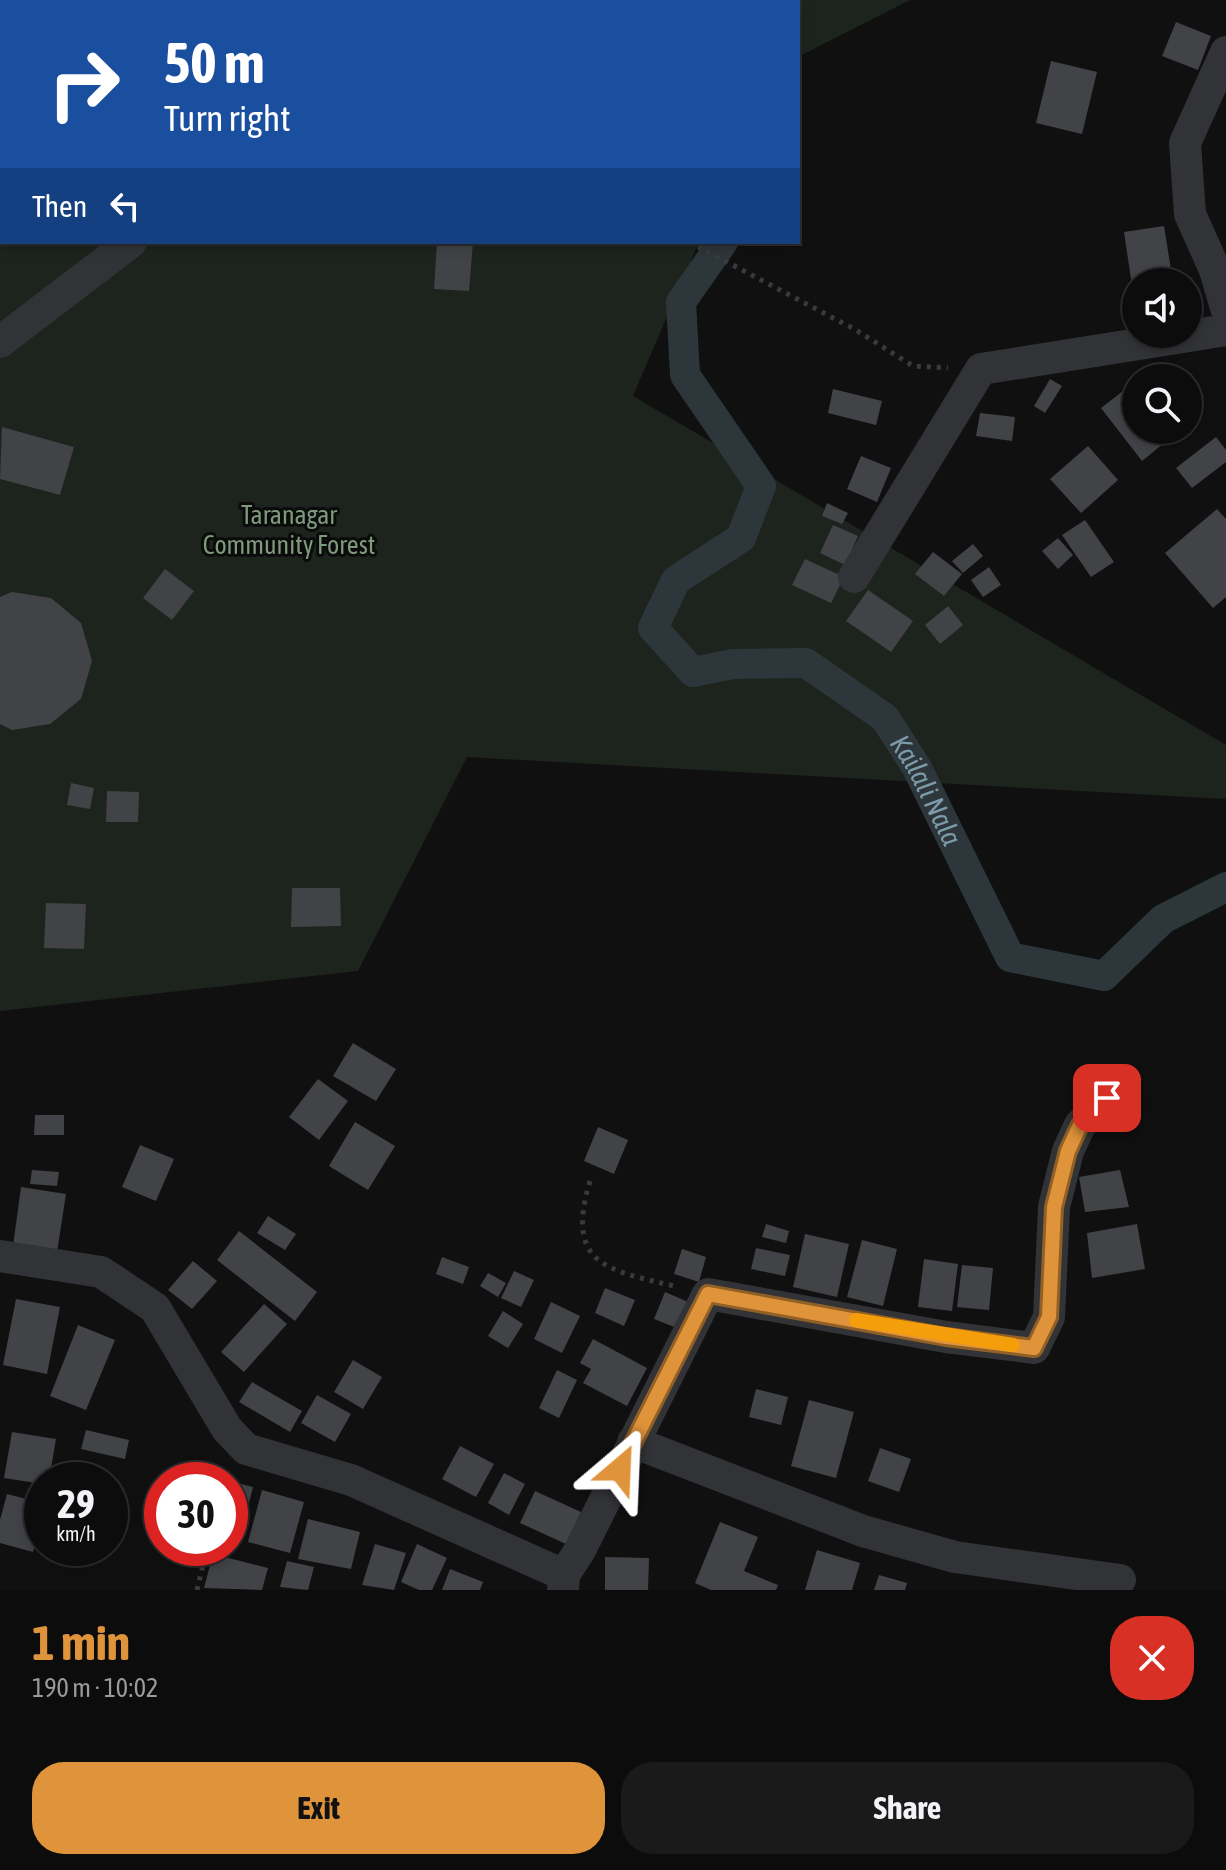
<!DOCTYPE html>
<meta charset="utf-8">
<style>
body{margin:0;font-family:"Asap Condensed",sans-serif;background:#1a1a1b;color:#f1f3f6;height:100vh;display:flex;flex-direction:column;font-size:30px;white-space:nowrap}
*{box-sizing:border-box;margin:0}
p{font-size:26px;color:#9a9b9d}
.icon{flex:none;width:44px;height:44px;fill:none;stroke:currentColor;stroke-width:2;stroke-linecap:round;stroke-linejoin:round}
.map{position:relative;height:1590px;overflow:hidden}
.side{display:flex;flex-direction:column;background:#0c0c0d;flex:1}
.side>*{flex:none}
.hud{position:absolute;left:0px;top:0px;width:800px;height:244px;box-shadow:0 4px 12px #0003,0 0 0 2px #2c2c2e;background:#1a4fa0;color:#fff;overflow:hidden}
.fabs{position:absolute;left:1122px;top:268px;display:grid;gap:16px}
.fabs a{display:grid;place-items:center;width:80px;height:80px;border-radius:50%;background:#0c0c0d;box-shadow:0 4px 12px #0003,0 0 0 2px #2c2c2e;font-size:40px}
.speed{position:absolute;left:24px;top:1462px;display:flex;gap:16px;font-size:40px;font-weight:700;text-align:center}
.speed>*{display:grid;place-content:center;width:104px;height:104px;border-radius:50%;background:#0c0c0d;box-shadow:0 4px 12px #0003,0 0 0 2px #2c2c2e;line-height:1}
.speed small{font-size:20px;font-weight:400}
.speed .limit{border:12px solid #d22;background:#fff;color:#111}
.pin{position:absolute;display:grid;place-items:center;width:68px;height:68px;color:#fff;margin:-34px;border-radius:16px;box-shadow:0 4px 12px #0006}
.me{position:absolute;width:88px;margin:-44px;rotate:26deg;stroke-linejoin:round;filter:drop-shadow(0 0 6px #0008)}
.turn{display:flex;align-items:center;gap:28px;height:168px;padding:0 32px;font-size:36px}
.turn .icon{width:104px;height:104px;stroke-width:2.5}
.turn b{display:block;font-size:56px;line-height:68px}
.then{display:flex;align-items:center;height:76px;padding:0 32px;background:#0003;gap:16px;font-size:30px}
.round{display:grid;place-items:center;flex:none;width:84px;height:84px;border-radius:32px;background:#1a1a1b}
.summary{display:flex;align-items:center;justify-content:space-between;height:136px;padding:0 32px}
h1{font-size:48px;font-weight:700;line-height:60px;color:#df933a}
.primary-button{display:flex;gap:16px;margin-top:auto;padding:16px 32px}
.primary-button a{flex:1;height:92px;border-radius:32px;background:#df933a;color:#111;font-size:32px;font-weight:700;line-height:92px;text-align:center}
.primary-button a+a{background:#1a1a1b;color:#f1f3f6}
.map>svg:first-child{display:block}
.green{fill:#1d231d}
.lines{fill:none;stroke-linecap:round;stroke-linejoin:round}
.canal{stroke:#2d363a;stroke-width:30}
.building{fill:#424347}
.path{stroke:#383a3d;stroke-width:5;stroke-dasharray:4 6;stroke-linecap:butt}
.minor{stroke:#323336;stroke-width:32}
.route-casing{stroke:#916026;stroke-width:20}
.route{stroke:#df933a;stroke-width:14}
.slow{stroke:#f59e0b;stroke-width:14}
.labels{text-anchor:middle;stroke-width:6;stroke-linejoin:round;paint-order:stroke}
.park-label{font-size:26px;fill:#7d9a7b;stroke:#0b0b0c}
.water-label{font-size:28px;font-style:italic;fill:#7c9aa9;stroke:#0b0b0c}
</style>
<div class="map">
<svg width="1226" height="1590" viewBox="0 0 1226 1590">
<rect width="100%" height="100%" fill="#101011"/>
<!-- green -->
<path class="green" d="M 0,0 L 910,0 L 798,57 L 798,2 L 2,2 L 2,242 L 699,242 L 633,396 L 1226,745 L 1226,799 L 467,757 L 358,971 L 0,1011 Z"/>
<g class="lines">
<!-- canal -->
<g class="canal">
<path d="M 726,2 L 726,0"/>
<path id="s1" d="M 723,242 L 681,302 L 685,375 L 761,486 L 741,538 L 676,580 L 653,628 L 693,672 L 733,664 L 806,663 L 885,718 L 917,768 L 1010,957 L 1104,976 L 1163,919 L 1226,887"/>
</g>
</g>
<!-- building -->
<path class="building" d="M 1176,22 L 1211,36 L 1198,70 L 1162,56 Z
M 1051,61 L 1097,72 L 1082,134 L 1036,123 Z
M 1164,226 L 1173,282 L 1136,282 L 1134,299 L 1124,232 Z
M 437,242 L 473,242 L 469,291 L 434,289 Z
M 1152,369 L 1159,378 L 1140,378 Z
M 1050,379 L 1062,386 L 1045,413 L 1034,406 Z
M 1136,381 L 1136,430 L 1180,430 L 1142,461 L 1101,408 Z
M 833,389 L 882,401 L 876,425 L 828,413 Z
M 980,413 L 1015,417 L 1012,441 L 976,436 Z
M 2,427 L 74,447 L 60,495 L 0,479 Z
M 1216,437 L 1226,450 L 1226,462 L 1192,488 L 1176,468 Z
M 1088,446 L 1118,480 L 1081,513 L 1050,479 Z
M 861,456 L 891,468 L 877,502 L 847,489 Z
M 827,503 L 848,513 L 842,524 L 822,516 Z
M 1217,509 L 1226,519 L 1226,597 L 1213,608 L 1165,553 Z
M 1085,520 L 1114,562 L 1091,577 L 1062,535 Z
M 833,525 L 858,536 L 845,565 L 820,553 Z
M 1058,538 L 1073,555 L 1058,569 L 1042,551 Z
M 973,544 L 983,556 L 963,573 L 952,561 Z
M 933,552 L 962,574 L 944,596 L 915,574 Z
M 805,559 L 844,577 L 831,603 L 792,585 Z
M 989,567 L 1001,585 L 983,597 L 971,580 Z
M 165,569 L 194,591 L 172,620 L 143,598 Z
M 868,590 L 913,621 L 891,652 L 846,621 Z
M 12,592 L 51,598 L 81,623 L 92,661 L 81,699 L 50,724 L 12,730 L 0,724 L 0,597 Z
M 948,606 L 963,625 L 940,644 L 925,625 Z
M 71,783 L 94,788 L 90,809 L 67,805 Z
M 107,791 L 139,792 L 138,822 L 106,822 Z
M 292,888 L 340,888 L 341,926 L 291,927 Z
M 46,903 L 86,904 L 84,949 L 44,948 Z
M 353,1043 L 396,1069 L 376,1101 L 333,1076 Z
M 318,1079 L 348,1101 L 319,1140 L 289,1117 Z
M 35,1115 L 64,1115 L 64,1135 L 34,1135 Z
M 355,1122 L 395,1146 L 368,1190 L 329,1166 Z
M 598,1127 L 628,1140 L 614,1174 L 584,1161 Z
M 140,1145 L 174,1159 L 156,1201 L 122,1187 Z
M 32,1170 L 59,1172 L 57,1186 L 30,1184 Z
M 1120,1170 L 1129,1207 L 1085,1212 L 1079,1177 Z
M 21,1187 L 66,1194 L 57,1252 L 13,1246 Z
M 268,1216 L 296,1234 L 285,1250 L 257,1233 Z
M 766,1224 L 789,1231 L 786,1243 L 762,1237 Z
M 1137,1224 L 1145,1269 L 1092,1278 L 1087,1233 Z
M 239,1231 L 317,1292 L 295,1321 L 217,1260 Z
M 805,1234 L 849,1244 L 837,1297 L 793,1287 Z
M 862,1240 L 897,1249 L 883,1306 L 847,1297 Z
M 756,1248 L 790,1255 L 785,1276 L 751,1269 Z
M 682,1249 L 706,1257 L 699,1282 L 674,1274 Z
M 442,1257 L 469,1267 L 463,1284 L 436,1274 Z
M 924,1259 L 958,1264 L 952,1311 L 918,1307 Z
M 193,1261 L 217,1281 L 192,1309 L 168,1290 Z
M 962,1265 L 993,1268 L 989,1310 L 957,1307 Z
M 514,1271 L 534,1280 L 521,1307 L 501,1298 Z
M 488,1273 L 506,1283 L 498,1297 L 480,1286 Z
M 605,1288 L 635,1300 L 624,1326 L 595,1313 Z
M 665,1292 L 693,1304 L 682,1330 L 654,1319 Z
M 16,1299 L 60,1307 L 47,1374 L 3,1365 Z
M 551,1302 L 580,1316 L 562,1353 L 534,1339 Z
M 264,1304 L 287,1324 L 244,1372 L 221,1352 Z
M 503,1311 L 523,1324 L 508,1348 L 488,1336 Z
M 78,1325 L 115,1340 L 86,1410 L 50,1396 Z
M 593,1339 L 647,1368 L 627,1406 L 583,1383 L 591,1369 L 580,1363 Z
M 353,1360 L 382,1377 L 363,1409 L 334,1392 Z
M 557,1370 L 577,1380 L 559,1418 L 539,1408 Z
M 252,1382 L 302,1411 L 290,1432 L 239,1402 Z
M 756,1389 L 788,1397 L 781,1425 L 749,1417 Z
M 317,1395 L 351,1414 L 335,1442 L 301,1423 Z
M 809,1400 L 854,1412 L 836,1478 L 791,1466 Z
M 86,1430 L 129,1440 L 125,1459 L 81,1449 Z
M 12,1432 L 56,1439 L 49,1480 L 42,1480 L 42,1484 L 4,1478 Z
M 460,1446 L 494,1464 L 476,1497 L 442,1479 Z
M 880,1448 L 911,1459 L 899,1492 L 868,1481 Z
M 504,1473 L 525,1484 L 509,1515 L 488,1503 Z
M 237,1483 L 253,1487 L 246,1515 L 230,1512 Z
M 262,1490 L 304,1502 L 290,1553 L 248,1542 Z
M 535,1491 L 581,1512 L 566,1544 L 520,1523 Z
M 7,1494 L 42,1503 L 42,1522 L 33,1552 L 0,1543 L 0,1520 Z
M 308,1519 L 360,1532 L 351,1569 L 298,1559 Z
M 720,1522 L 758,1537 L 744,1571 L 778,1585 L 776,1590 L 711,1590 L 695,1583 Z
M 375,1544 L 406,1553 L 394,1590 L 362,1585 Z
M 417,1544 L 447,1558 L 432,1590 L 419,1590 L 401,1582 Z
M 817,1550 L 860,1563 L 852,1590 L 805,1590 Z
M 213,1554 L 268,1568 L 262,1590 L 204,1588 Z
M 605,1557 L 649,1558 L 648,1590 L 605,1590 Z
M 287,1561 L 314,1567 L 308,1590 L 280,1587 Z
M 450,1569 L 483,1582 L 480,1590 L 442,1590 Z
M 879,1575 L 907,1583 L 905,1590 L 874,1590 Z"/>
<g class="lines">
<!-- path -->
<path class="path" d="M 134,0 L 138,2
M 689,242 L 856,330 L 913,366 L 948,368
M 590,1181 C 564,1267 609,1270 678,1287
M 197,1590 L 207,1548"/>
<!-- minor -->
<path class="minor" d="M 1226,52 L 1185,143 L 1190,214 L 1215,270 L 1226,308
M 0,342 L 131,242
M 854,577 L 981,369 L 1226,330
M 0,1256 L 101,1272 L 155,1308 L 227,1429 L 246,1449 L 351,1480 L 564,1575 L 563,1590
M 633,1442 L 863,1531 L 955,1557 L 1120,1580
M 564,1575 L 580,1550 L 708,1294 L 946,1337 L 1034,1348 L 1049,1317 L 1054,1207 L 1068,1151 L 1080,1125 L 1107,1098"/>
</g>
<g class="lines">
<defs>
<path id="route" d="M 620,1469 L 708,1294 L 946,1337 L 1034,1348 L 1049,1317 L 1054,1207 L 1068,1151 L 1080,1125 L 1107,1098"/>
</defs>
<!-- route casing -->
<use href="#route" class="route-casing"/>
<!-- route -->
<use href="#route" class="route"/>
<!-- slow -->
<path class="slow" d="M 856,1320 L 1013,1345"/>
</g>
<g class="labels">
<!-- park labels -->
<g class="park-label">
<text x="289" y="524">Taranagar<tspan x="289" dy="30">Community Forest</tspan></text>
</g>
<!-- water labels -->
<g class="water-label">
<text dy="10" stroke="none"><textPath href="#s1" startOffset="820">Kailali Nala</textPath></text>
</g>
</g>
</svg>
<div class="fabs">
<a><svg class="icon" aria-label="sound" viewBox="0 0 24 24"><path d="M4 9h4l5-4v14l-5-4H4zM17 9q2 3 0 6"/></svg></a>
<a><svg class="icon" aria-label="search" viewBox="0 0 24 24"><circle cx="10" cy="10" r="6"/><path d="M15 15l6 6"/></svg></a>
</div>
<div class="speed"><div>29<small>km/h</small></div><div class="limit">30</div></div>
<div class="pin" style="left:1107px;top:1098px;background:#d93025"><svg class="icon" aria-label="arrive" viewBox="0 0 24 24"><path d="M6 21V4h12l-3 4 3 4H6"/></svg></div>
<svg class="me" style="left:620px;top:1469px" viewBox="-20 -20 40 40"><path d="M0-17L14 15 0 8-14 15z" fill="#df933a" stroke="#fff" stroke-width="4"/></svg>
<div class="hud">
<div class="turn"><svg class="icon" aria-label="right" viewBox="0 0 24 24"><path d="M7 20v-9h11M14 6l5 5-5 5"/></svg><div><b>50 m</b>Turn right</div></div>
<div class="then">Then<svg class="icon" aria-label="left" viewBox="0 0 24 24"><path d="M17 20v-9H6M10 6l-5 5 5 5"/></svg></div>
</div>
</div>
<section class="side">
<div class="summary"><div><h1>1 min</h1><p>190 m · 10:02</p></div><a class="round" style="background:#d93025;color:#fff"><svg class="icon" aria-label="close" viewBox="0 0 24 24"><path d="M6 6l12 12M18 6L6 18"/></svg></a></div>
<div class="primary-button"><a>Exit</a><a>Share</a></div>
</section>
